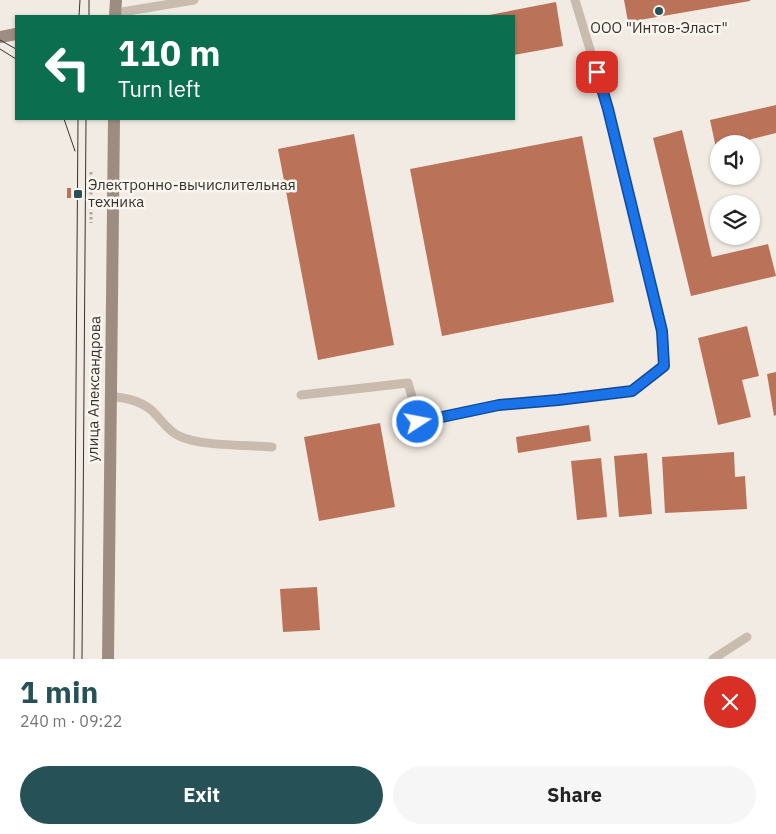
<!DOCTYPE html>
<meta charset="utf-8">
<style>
body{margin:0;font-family:"IBM Plex Sans",sans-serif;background:#f6f6f6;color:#222;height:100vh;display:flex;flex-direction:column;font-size:19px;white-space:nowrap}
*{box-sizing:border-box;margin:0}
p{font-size:16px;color:#767676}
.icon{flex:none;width:28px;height:28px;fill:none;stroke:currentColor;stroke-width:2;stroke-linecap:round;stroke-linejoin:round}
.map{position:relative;height:659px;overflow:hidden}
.panel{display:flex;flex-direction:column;background:#fff;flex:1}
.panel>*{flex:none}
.hud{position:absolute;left:15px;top:15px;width:500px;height:105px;border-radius:0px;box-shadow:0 1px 4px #0004;background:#0b6e4f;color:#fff;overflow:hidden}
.buttons{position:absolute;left:710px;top:135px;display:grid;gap:10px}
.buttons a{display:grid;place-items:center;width:50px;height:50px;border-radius:50%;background:#fff;box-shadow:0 1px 4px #0004;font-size:25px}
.pin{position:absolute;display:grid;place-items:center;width:42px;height:42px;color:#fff;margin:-21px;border-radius:10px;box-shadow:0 2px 8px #0006}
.me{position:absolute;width:55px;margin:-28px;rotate:79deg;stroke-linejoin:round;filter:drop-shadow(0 0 4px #0008)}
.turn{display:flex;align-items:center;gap:18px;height:105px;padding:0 20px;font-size:22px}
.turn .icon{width:65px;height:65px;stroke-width:2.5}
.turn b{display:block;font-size:35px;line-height:42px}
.round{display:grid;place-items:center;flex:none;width:52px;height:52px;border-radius:26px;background:#f6f6f6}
.headline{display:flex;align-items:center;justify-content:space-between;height:85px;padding:0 20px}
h1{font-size:30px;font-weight:700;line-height:38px;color:#265257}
.action{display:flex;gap:10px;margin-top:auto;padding:10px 20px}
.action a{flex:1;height:58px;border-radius:30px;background:#265257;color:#fff;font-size:20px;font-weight:700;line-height:58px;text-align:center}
.action a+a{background:#f6f6f6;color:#222}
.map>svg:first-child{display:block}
.building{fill:#ba7358}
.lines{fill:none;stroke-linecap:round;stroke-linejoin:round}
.path{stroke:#b5a699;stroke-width:3;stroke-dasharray:2.5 2.5;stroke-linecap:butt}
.lane{stroke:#c9bcaf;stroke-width:9}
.secondary{stroke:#9d8c81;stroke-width:12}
.tram{stroke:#39312c;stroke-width:1}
.route-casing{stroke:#114b97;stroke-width:12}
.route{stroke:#1a73e8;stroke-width:9}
.poi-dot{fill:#265257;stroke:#f9f5ef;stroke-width:2}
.labels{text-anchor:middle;stroke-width:5;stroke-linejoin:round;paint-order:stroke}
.poi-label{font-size:15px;fill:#39312c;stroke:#f9f5ef}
.street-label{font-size:15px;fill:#39312c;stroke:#f9f5ef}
</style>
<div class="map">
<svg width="776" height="659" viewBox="0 0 776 659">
<rect width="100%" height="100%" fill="#f2ebe3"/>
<!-- building -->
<path class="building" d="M 624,0 L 750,0 L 750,1 L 628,22 Z
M 556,2 L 563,46 L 514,55 L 514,16 L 484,16 Z
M 776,105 L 776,133 L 732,144 L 719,144 L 719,147 L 716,148 L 710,120 Z
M 682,130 L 712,257 L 768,244 L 776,276 L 691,296 L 653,138 Z
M 354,134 L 394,345 L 318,360 L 278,149 Z
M 582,136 L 614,302 L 442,336 L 410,169 Z
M 67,188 L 71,188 L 71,198 L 67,198 Z
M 747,326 L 759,376 L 742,380 L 751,417 L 718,425 L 698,338 Z
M 776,372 L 776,415 L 774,416 L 767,374 Z
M 380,423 L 395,507 L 319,521 L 304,437 Z
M 589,425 L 591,441 L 518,453 L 516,437 Z
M 734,452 L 735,477 L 745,476 L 747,509 L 665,513 L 662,457 Z
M 647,453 L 652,514 L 619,517 L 614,456 Z
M 601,458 L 607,517 L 577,520 L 571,461 Z
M 317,587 L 320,630 L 283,632 L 280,589 Z"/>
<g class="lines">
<!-- path -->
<path class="path" d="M 91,172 L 91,223"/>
<!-- lane -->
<path class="lane" d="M 116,13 L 194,0
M 301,395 L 408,383 L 419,422 L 499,405 L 558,400 L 632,391 L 665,366 L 663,331 L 608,109 L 575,0
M 110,396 C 125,398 138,400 150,409 C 160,417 166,430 179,436 C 199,446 247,445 272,447
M 713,659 L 747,637"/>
<!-- secondary -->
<path class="secondary" d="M 115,16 L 116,0
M 0,37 L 16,34
M 108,659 L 114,119"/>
<!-- tram -->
<path class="tram" d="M 79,16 L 80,0
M 89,16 L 89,0
M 0,40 L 16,49
M 0,49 L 16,59
M 64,119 L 75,151
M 74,659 L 78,119
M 82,659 L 86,119"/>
</g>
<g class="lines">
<defs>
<path id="route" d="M 418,422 L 499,405 L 558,400 L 632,391 L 664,366 L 662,331 L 608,109 L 597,72"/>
</defs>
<!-- route casing -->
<use href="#route" class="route-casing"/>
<!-- route -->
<use href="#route" class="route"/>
</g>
<!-- markers -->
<g class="poi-dot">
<circle cx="659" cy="11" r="5"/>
<rect x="73" y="189" width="10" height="10" rx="2.5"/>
</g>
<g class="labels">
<!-- poi labels -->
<g class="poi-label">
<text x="659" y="33">ООО "Интов-Эласт"</text>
<text x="88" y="190" text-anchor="start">Электронно-вычислительная<tspan x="88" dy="17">техника</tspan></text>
</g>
<!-- street labels -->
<g class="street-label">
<text transform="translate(94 389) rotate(-89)" y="5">улица Александрова</text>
</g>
</g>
</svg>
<div class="buttons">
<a><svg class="icon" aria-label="sound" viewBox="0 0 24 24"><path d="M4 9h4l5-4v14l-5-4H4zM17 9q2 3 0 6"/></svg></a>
<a><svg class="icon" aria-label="layers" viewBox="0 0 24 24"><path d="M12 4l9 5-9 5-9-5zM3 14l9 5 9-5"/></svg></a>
</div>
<div class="pin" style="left:597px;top:72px;background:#d93025"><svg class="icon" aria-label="arrive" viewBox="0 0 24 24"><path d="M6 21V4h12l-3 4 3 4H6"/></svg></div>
<svg class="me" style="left:418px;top:422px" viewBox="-20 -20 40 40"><circle r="17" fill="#1a73e8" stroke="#fff" stroke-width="3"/><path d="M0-11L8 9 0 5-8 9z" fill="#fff"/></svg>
<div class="hud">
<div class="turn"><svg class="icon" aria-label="left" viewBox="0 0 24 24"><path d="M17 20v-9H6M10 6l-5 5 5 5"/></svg><div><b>110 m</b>Turn left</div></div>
</div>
</div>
<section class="panel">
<div class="headline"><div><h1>1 min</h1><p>240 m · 09:22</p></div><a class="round" style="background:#d93025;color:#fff"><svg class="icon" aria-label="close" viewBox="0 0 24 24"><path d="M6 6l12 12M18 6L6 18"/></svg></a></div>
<div class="action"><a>Exit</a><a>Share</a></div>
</section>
